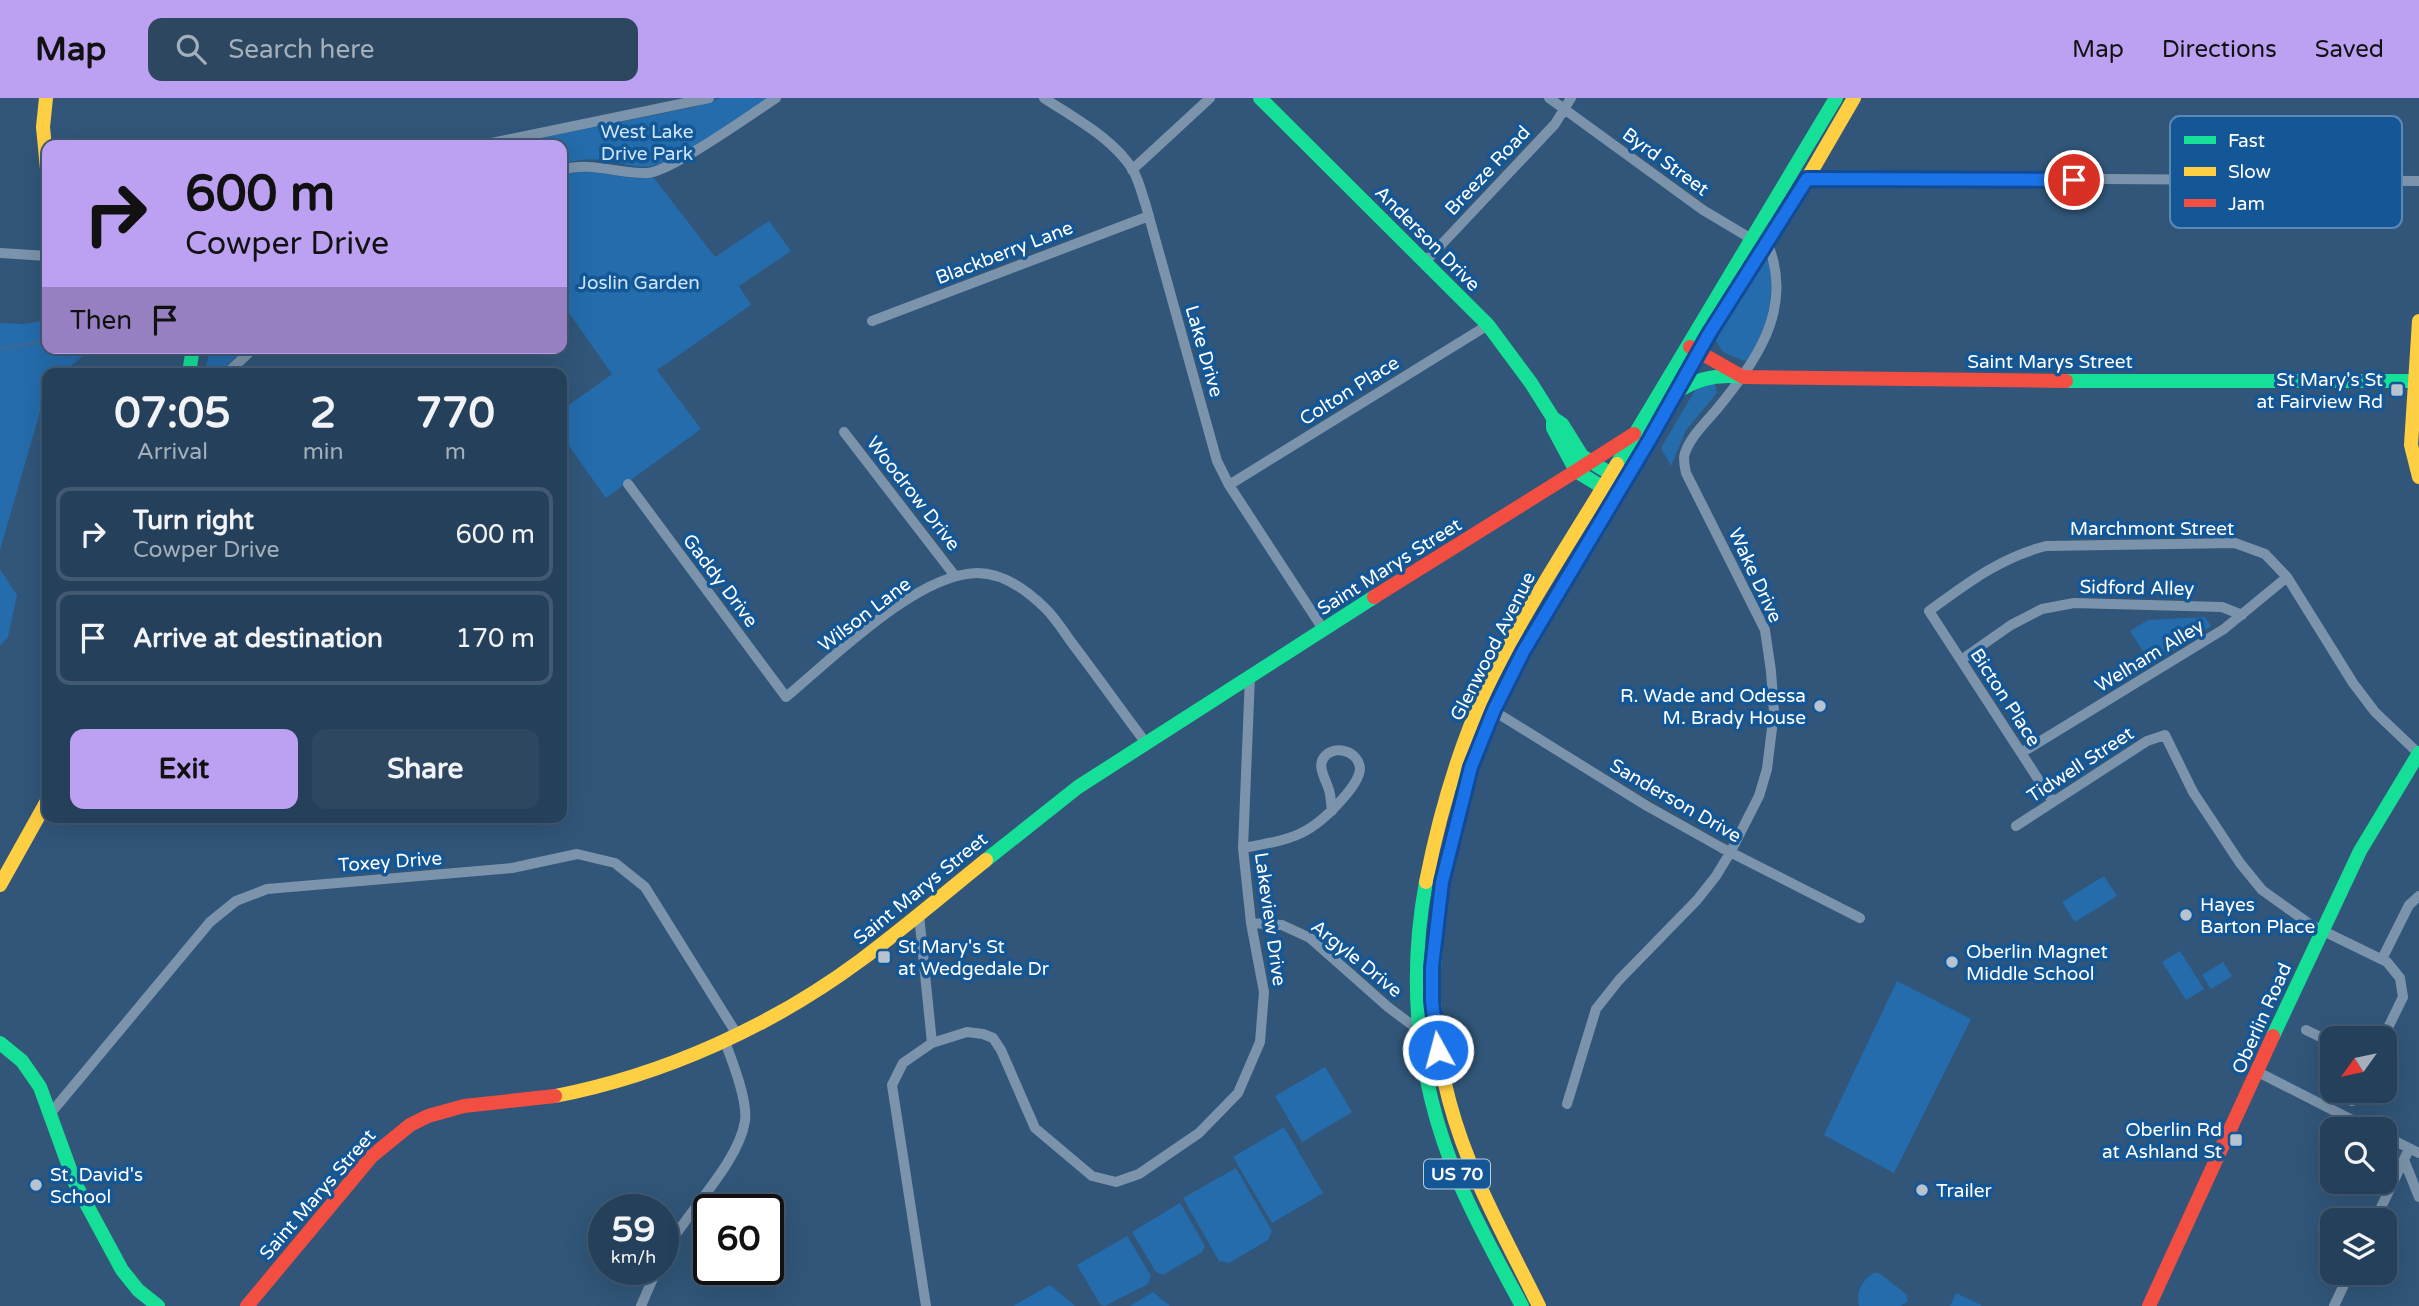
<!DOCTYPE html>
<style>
body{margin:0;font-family:"Varela Round",sans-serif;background:#2d4761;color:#f1f3f6;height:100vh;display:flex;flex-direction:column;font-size:26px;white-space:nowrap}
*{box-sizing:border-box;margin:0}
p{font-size:23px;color:#a3afbb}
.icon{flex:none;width:38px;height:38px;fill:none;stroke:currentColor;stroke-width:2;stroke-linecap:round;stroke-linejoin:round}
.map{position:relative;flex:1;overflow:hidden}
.sheet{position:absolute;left:42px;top:270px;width:525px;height:455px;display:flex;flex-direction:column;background:#25405b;border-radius:14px;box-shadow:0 7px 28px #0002,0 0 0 2px #425971}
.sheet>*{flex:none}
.guide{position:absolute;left:42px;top:42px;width:525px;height:214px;border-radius:14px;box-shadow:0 7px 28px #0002,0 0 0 2px #425971;background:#bca0f2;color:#111;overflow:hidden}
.needle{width:46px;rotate:237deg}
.buttons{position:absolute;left:2320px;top:928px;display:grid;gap:14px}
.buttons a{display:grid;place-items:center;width:77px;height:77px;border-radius:14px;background:#25405b;box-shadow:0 7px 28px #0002,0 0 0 2px #425971;font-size:35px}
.speed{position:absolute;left:588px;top:1096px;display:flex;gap:14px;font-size:35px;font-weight:700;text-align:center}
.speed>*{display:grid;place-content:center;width:91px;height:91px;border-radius:50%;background:#25405b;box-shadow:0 7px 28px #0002,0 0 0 2px #425971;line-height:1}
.speed small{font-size:18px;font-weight:400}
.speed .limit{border:4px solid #111;border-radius:10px;background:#fff;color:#111}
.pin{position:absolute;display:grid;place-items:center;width:60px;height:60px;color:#fff;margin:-30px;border:4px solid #fff;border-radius:50%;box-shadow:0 2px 7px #0007}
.me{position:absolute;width:77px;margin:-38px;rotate:353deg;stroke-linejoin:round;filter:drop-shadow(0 0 5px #0008)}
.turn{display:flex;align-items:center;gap:24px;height:147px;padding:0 28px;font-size:32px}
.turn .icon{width:91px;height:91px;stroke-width:2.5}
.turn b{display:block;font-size:49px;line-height:60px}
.then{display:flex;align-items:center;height:66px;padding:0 28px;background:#0003;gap:14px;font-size:26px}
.eta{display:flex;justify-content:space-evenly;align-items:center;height:119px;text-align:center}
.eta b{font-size:42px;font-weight:800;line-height:49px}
.primary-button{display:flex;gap:14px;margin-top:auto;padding:14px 28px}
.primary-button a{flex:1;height:80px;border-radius:14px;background:#bca0f2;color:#111;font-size:28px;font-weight:800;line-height:80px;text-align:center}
.primary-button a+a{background:#2d4761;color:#f1f3f6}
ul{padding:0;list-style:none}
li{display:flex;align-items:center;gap:21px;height:94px;margin:0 14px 10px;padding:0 14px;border:4px solid #425971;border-radius:14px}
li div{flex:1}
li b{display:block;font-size:26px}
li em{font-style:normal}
header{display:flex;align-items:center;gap:42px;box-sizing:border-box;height:98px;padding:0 35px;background:#bca0f2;color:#111}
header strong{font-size:33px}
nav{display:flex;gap:38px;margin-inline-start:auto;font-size:24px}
.search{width:490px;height:63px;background:#2d4761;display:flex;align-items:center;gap:18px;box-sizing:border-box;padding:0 24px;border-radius:14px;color:#a3afbb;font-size:26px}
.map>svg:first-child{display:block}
.green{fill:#246cac}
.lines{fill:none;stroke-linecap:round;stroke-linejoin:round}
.stream{stroke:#396996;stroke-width:3.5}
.street{stroke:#7b94ab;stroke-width:10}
.fast{stroke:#16e098;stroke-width:14}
.slow{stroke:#ffcf43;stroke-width:14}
.jam{stroke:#f24e42;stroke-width:14}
.route-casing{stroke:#114b97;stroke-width:18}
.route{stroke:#1a73e8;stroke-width:12}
.poi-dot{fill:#b7c4d0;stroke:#135797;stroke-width:2.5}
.labels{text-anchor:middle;stroke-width:7;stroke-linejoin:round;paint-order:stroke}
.shield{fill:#135797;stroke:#b8cde0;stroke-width:2}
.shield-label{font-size:18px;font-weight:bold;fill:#fff}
.park-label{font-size:19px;fill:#cde6fd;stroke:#135797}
.street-label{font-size:19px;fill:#fff;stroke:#135797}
.poi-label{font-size:19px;fill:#fff;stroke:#135797;text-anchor:start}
.key{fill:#135797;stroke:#5a89b6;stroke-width:2}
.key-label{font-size:19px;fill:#fff}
</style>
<header>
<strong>Map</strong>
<div class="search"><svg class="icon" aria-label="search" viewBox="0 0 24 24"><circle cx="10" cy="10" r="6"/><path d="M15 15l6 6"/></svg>Search here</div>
<nav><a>Map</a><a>Directions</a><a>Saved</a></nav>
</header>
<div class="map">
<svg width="2419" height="1208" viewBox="0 0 2419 1208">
<rect width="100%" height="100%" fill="#315679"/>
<!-- green -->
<path class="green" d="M 721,0 L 769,0 C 739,20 677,69 642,69 C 629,68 617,64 605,62 C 590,60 576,62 562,66 L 562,47 L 506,47 L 694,9 Z
M 585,73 L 632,80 L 654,80 L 715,159 L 769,123 L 791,153 L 739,188 L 751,207 L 657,272 L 701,331 L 606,400 L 562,338 L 562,312 L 612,276 L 562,205 L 562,80 L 567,76 Z
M 1765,161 L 1772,166 C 1771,209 1770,224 1748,261 L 1744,263 L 1723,254 L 1716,243 L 1718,236 Z
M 47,222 L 47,250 L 92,250 L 63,275 L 47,275 L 47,296 L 44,300 L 0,452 L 0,225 L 24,226 Z
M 210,250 L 246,250 L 218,275 L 205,275 Z
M 1705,283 L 1715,285 L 1717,295 L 1686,332 L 1671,368 L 1661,350 L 1695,292 Z
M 0,471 L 17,497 L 8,539 L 0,548 Z
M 2205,519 L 2211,528 L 2151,566 L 2130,533 L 2148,522 Z
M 2104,778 L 2117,798 L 2075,824 L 2062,804 Z
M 2180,853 L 2204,891 L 2186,902 L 2162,864 Z
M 2223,864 L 2232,878 L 2211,891 L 2202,877 Z
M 1897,883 L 1971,921 L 1894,1075 L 1824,1037 Z
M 1325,969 L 1352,1014 L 1302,1044 L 1275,998 Z
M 1284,1029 L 1323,1095 L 1272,1125 L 1233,1059 Z
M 1236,1070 L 1272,1133 L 1268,1142 L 1229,1165 L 1219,1163 L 1183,1100 Z
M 1180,1105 L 1205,1148 L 1202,1154 L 1163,1177 L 1156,1174 L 1132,1134 Z
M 1127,1138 L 1151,1178 L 1148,1186 L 1105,1208 L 1100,1206 L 1077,1167 Z
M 1874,1175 L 1879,1175 L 1906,1196 L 1908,1203 L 1901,1208 L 1859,1208 C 1856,1193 1861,1183 1874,1175 Z
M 1050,1187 L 1075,1208 L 1013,1208 Z
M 1153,1194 L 1170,1208 L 1130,1208 Z
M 1956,1195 L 1981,1207 L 1981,1208 L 1950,1208 Z"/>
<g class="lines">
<!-- stream -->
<path class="stream" d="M 0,251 L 47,243"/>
<!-- street -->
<path class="street" d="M 1044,0 C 1074,20 1113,40 1133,72 C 1139,83 1142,96 1146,108 L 1217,363 L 1229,387 L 1323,531
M 1549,0 L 1703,112 L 1770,152 C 1792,214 1755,264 1717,311 C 1706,324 1687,342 1684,359 C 1684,364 1685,371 1686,375 L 1765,532 L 1771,573 L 1774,614 L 1767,671 L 1759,698 L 1730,755 L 1716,778 L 1697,802 L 1619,882 L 1596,911 L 1567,1006
M 482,47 L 709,0
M 562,72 C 591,63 617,76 647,75 C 669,75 753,15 776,0
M 1132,72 L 1210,0
M 1804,79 L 2419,83
M 0,155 L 47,158
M 1424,165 L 1555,26 L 1571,0
M 872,223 L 1149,118
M 227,275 L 254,250
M 844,334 L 955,478
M 628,386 L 786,599 C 832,561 916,476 977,475 C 1004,475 1028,493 1046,511 C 1056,521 1064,534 1072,545 C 1097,578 1121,612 1146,645
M 1229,387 L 1488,227
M 1961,562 L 2011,527 L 2042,511 L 2074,505 L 2222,509 L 2242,517
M 1489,610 L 1647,708 L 1722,750 L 1860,820
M 2021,655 L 2224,531 L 2287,479
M 2053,704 L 1929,513 C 1966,486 2001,459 2046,448 L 2235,445 L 2265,456 L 2287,479 L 2353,585 L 2375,614 L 2418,655
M 2016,728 L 2147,643 L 2165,637 L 2193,694 L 2240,765 L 2262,792 L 2311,827 L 2387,864 L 2400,880 L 2403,899 L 2383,940
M 1243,750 C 1293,741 1311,738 1345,698 C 1351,691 1360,680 1360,670 C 1358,654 1338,647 1326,657 C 1315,667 1326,681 1329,692 C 1331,699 1331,706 1332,713
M 919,817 L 932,945
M 1251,825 L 1282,827 L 1310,840 L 1388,909 L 1420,933
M 2382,861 L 2409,807 L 2419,798
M 2306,932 L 2333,945
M 2258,974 L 2370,1031
M 2352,1003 L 2358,992
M 50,1016 L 210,824 L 236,803 L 267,791 L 512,770 L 577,756 L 615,765 L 645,789 L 738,938
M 2385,1038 L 2419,1055
M 2404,1062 L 2419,1099
M 2375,1122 L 2409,1051
M 663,1157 C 685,1115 738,1067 745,1023 C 748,1003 732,962 725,944
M 641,1208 L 657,1171
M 926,1208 L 892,987 L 903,965 L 932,945 L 967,934 L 983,936 L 993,940 L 1001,952 L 1035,1030 L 1092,1078 L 1116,1084 L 1139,1076 L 1199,1035 L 1238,995 L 1260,944 L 1264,894 L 1251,825 L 1243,750 L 1250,578
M 2334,1208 L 2350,1174"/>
<!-- fast -->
<path class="fast" d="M 1260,0 L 1488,227 L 1531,285 L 1553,320 L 1562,326 L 1582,358 L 1619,381
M 189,275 L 193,250
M 2066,283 L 2419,283
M 1680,292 C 1700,279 1720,276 1743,279
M 1553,320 L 1553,330 L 1576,373 L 1612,395
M 1617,366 L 1836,0
M 986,762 L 1078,689 L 1374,499
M 1426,784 C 1407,886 1418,988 1459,1084 C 1477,1126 1500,1167 1522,1208
M 1433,880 L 1442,784 L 1471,669 L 1494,613 L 1523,554 L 1650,341 L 1704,244
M 2273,938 L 2360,753 L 2419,655
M 0,945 L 22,963 L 40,989 L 75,1085 L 122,1172 L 138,1192 L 158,1208"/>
<!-- slow -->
<path class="slow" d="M 46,0 L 43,29 L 47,71
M 2419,223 L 2411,347 L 2419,379
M 1704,244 L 1807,81 L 1854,0
M 1426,784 C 1439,718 1458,652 1486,591 C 1523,514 1573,440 1617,366
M 0,787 L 47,703
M 1433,880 C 1434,922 1438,962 1449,1002 C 1468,1075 1506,1141 1539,1208
M 555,998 C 664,977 772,928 861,862 C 904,830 945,795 986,762"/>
<!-- jam -->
<path class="jam" d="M 1690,249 L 1743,279 L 2066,283
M 1576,373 L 1634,336
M 1374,499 L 1576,373
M 247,1208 L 372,1058 L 410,1027 L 428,1018 L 464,1008 L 555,998
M 2149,1208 L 2273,938"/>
</g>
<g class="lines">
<defs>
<path id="route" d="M 1438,952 L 1432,903 L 1432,869 L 1442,784 L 1471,669 L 1494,612 L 1523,554 L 1650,341 L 1709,236 L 1807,81 L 2074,82"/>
</defs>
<!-- route casing -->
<use href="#route" class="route-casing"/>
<!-- route -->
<use href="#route" class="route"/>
</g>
<!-- markers -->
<g class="poi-dot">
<rect x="2390" y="285" width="14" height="14" rx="3.5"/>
<circle cx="1820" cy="608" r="7"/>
<circle cx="2186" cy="817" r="7"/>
<rect x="877" y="852" width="14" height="14" rx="3.5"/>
<circle cx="1952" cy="864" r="7"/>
<rect x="2229" y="1035" width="14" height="14" rx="3.5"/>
<circle cx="36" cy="1087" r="7"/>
<circle cx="1922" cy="1092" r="7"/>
</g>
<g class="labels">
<!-- shield labels -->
<rect class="shield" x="1424" y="1061.5" width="66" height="29" rx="5"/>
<g class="shield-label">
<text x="1457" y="1082">US 70</text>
</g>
<!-- park labels -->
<g class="park-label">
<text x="647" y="40">West Lake<tspan x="647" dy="22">Drive Park</tspan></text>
<text x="639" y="191">Joslin Garden</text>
</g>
<!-- street labels -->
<g class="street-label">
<text transform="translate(1666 63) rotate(36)" y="7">Byrd Street</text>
<text transform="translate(1487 72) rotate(-47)" y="7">Breeze Road</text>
<text transform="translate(1428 140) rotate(45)" y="7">Anderson Drive</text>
<text transform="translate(1004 154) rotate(-21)" y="7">Blackberry Lane</text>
<text transform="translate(1205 253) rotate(74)" y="7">Lake Drive</text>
<text x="2050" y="270">Saint Marys Street</text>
<text transform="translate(1349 292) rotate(-32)" y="7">Colton Place</text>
<text transform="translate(914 395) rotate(52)" y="7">Woodrow Drive</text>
<text x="2152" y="437">Marchmont Street</text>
<text transform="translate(1389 468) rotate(-32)" y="7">Saint Marys Street</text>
<text transform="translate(1756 477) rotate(65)" y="7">Wake Drive</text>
<text transform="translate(721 482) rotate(53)" y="7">Gaddy Drive</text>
<text transform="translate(2137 489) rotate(1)" y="7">Sidford Alley</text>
<text transform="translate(864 516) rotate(-37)" y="7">Wilson Lane</text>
<text transform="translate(1492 548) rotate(-63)" y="7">Glenwood Avenue</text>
<text transform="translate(2149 557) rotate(-31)" y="7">Welham Alley</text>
<text transform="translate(2006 599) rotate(57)" y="7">Bicton Place</text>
<text transform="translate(2080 666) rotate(-33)" y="7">Tidwell Street</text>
<text transform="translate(1676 702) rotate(30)" y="7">Sanderson Drive</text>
<text transform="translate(390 763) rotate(-4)" y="7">Toxey Drive</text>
<text transform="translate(920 790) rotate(-39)" y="7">Saint Marys Street</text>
<text transform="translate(1271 821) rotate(82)" y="7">Lakeview Drive</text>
<text transform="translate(1357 860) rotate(39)" y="7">Argyle Drive</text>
<text transform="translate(2261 920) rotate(-66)" y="7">Oberlin Road</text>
<text transform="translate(317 1096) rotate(-49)" y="7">Saint Marys Street</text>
</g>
<!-- poi labels -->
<g class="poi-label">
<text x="2383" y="288" text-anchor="end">St Mary's St<tspan x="2383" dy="22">at Fairview Rd</tspan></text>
<text x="1806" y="604" text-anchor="end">R. Wade and Odessa<tspan x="1806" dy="22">M. Brady House</tspan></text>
<text x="2200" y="813">Hayes<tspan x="2200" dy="22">Barton Place</tspan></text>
<text x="898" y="855">St Mary's St<tspan x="898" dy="22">at Wedgedale Dr</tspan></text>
<text x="1966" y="860">Oberlin Magnet<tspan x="1966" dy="22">Middle School</tspan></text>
<text x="2222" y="1038" text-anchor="end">Oberlin Rd<tspan x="2222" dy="22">at Ashland St</tspan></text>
<text x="50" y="1083">St. David's<tspan x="50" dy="22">School</tspan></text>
<text x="1936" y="1099">Trailer</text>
</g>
</g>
<!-- legend -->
<rect x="2170" y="18" width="232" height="112" rx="10" class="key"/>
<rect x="2184" y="38" width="32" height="8" fill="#16e098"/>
<rect x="2184" y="69" width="32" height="9" fill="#ffcf43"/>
<rect x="2184" y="101" width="32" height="8" fill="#f24e42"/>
<g class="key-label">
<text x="2228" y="49">Fast</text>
<text x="2228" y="80">Slow</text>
<text x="2228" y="112">Jam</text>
</g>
</svg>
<div class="buttons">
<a><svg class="needle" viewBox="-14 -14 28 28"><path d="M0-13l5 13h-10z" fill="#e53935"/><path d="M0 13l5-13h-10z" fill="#a3afbb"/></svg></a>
<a><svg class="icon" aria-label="search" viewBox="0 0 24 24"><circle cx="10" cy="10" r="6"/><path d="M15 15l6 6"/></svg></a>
<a><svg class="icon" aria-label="layers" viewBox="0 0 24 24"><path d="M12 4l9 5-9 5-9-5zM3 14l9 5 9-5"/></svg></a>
</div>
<div class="speed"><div>59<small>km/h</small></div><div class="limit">60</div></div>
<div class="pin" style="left:2074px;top:82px;background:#d93025"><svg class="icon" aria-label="arrive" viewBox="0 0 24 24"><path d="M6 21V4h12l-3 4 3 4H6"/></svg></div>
<svg class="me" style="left:1438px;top:952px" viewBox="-20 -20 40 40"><circle r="17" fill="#1a73e8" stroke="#fff" stroke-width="3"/><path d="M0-11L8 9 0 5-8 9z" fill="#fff"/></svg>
<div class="guide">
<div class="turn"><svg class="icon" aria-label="right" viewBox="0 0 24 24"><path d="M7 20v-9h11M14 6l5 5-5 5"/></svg><div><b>600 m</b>Cowper Drive</div></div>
<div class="then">Then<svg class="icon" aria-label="arrive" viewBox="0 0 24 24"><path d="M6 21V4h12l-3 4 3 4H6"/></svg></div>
</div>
<section class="sheet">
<div class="eta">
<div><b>07:05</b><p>Arrival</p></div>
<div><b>2</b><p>min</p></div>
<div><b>770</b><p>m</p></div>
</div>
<ul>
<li><svg class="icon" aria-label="right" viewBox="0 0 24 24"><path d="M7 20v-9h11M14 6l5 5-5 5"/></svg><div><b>Turn right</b><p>Cowper Drive</p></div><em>600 m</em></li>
<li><svg class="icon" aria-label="arrive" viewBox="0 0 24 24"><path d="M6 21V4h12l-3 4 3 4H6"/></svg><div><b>Arrive at destination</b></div><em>170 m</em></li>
</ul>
<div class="primary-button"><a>Exit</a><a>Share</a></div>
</section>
</div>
